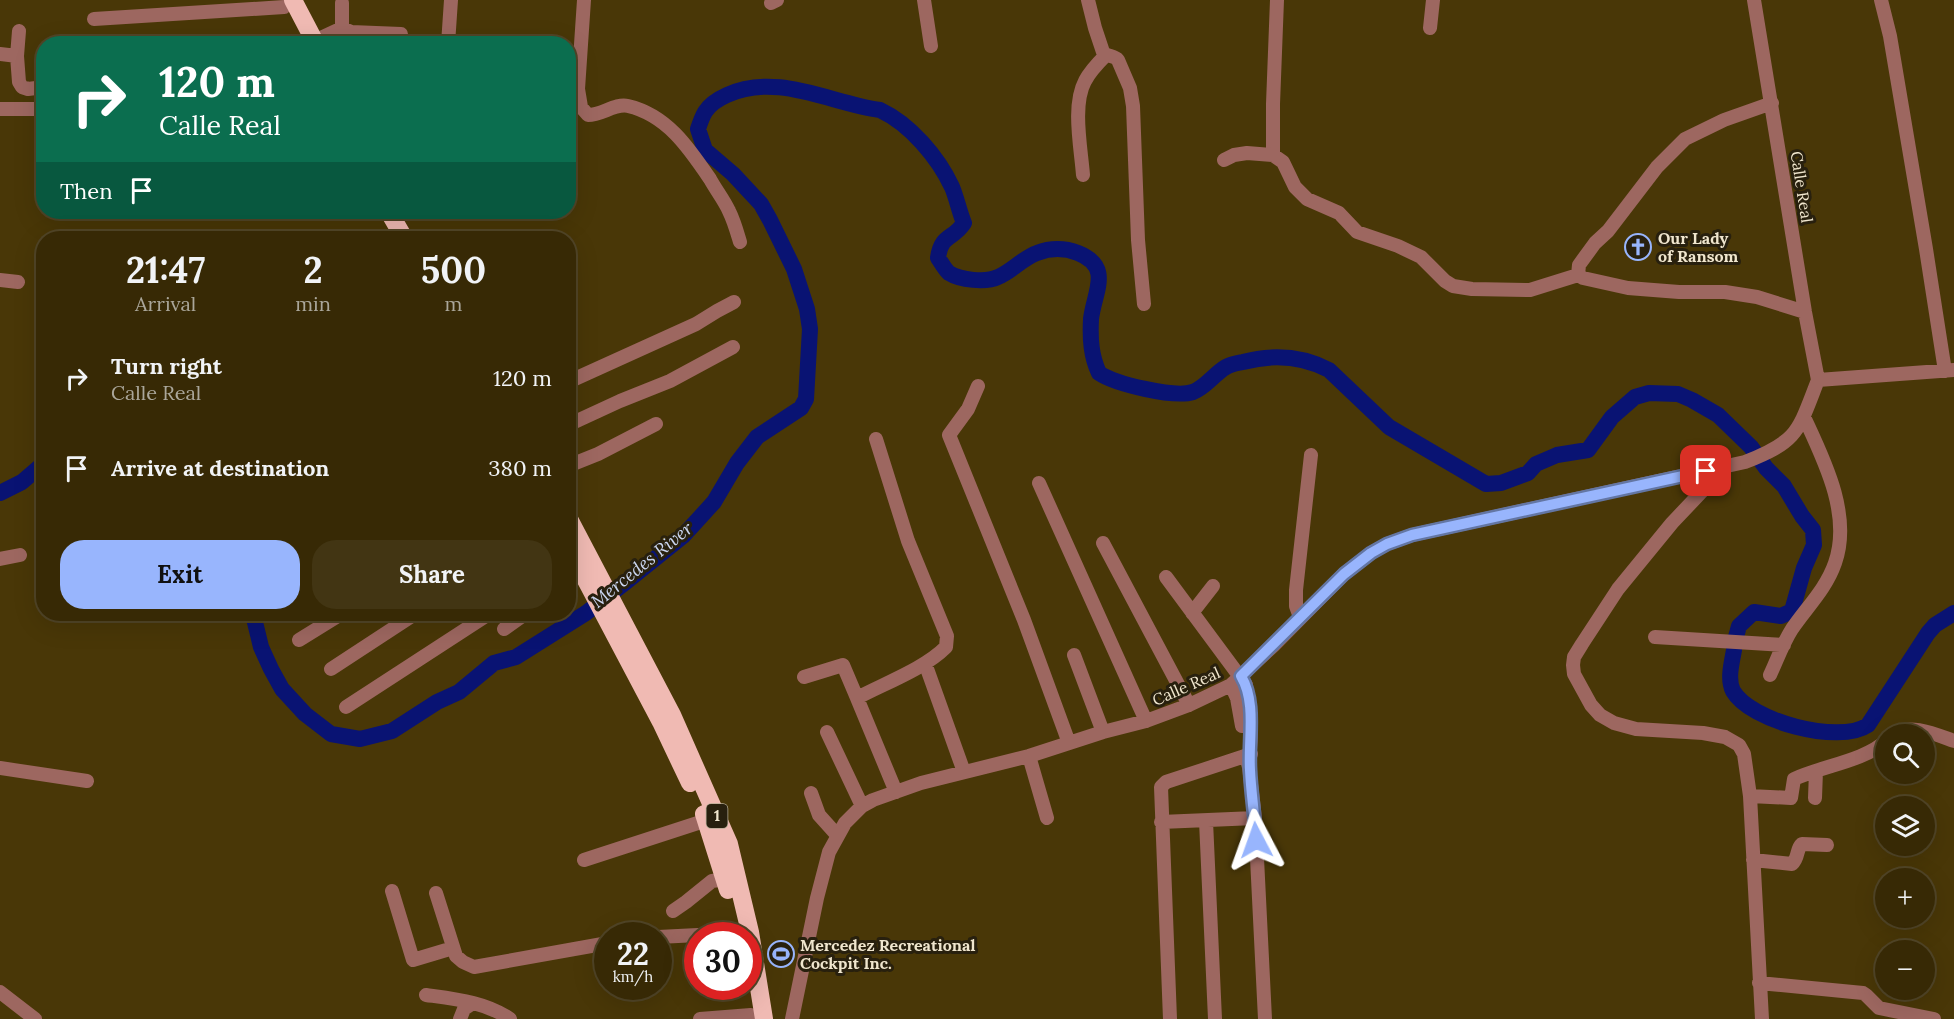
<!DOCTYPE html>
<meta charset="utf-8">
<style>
body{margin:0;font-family:Lora,serif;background:#423513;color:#f1f3f6;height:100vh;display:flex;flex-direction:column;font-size:22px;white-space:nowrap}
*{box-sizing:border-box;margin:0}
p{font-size:20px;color:#aaa69a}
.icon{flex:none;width:33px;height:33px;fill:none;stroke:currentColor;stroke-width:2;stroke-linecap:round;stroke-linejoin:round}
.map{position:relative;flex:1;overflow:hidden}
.sheet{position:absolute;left:36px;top:231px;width:540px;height:390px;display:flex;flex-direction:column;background:#372905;border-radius:24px;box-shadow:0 6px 24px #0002,0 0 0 2px #514527}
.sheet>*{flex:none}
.top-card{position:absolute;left:36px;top:36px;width:540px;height:183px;border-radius:24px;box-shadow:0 6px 24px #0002,0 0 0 2px #514527;background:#0b6e4f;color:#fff;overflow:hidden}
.tools{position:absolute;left:1875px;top:724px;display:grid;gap:12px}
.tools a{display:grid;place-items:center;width:60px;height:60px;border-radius:50%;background:#372905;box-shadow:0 6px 24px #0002,0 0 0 2px #514527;font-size:30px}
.speed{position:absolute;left:594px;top:922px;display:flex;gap:12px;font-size:30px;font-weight:700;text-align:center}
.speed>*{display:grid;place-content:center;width:78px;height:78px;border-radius:50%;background:#372905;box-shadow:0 6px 24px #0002,0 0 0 2px #514527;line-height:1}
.speed small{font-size:15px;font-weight:400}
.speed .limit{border:9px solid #d22;background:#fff;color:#111}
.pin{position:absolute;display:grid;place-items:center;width:51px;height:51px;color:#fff;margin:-26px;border-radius:12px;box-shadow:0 3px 9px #0006}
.me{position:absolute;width:66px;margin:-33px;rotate:356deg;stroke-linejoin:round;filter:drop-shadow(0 0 4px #0008)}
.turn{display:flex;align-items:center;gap:21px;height:126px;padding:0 24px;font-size:27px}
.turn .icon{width:78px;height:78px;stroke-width:2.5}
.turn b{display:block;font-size:42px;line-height:51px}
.then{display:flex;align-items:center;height:57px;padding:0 24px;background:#0003;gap:12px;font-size:22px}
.eta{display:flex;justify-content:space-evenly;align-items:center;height:102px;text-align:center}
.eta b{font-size:36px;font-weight:800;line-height:42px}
.button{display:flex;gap:12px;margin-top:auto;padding:12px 24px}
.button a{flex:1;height:69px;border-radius:24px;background:#98b5fd;color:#111;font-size:24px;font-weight:800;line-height:69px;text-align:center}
.button a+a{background:#423513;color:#f1f3f6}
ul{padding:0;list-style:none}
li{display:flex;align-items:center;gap:18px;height:90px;padding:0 24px}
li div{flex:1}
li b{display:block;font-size:22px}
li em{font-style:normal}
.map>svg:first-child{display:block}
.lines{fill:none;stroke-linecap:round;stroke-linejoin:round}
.river{stroke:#091373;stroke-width:16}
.minor{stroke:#9d6760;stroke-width:14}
.highway{stroke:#f0bab3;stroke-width:18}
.route-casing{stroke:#6376a4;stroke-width:15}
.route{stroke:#98b5fd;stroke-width:10}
.labels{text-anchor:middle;stroke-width:6;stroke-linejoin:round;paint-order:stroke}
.shield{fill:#28200e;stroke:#b4ab94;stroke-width:1.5}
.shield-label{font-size:15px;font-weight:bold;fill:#f0e6ce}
.street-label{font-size:16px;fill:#f0e6ce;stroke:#28200e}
.poi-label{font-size:16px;font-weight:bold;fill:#f0e6ce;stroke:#28200e;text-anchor:start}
.water-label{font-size:18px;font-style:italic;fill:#cbd6f0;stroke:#28200e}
</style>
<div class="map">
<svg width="1954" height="1019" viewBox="0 0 1954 1019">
<rect width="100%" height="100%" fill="#493707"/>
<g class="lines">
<!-- river -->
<path class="river" d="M 0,493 L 22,482 L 44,463
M 253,614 L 261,647 L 271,669 L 282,689 L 305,714 L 331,734 L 360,739 L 392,731 L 437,702 L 459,692 L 494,663 L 516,657 L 586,613 L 626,582 L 683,536 L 714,502 L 737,463 L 757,437 L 801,408 L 806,399 L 810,329 L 807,309 L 794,269 L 770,220 L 761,204 L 733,174 L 705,150 L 698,129 C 700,123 702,117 705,112 C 710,104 718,99 727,95 C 776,72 830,103 880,110 C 910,124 938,157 952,187 C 957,199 959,211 964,223 C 953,240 941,234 938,258 C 941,262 945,270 949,273 C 960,280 986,283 998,277 C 1012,271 1023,258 1037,253 C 1050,248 1065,248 1078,253 C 1113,267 1094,292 1091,319 C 1090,339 1091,356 1099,373 C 1115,384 1174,398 1193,392 C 1206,387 1214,374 1226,367 C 1231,364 1238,363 1243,362 C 1273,354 1302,356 1329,370 L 1389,427 L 1486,484 L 1501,483 L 1528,473 L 1536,464 L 1557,455 L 1588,450 L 1612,417 L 1635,397 L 1649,393 L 1678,394 L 1692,400 L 1718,415 L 1751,447 L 1766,468 L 1784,486 L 1802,516 L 1813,530 L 1814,545 L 1804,568 L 1792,611 L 1781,616 L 1754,612 L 1739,626 L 1736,637
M 1734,650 C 1732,662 1727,679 1733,691 C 1750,721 1839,745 1868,725 L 1928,633 L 1935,625 L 1954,613"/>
<!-- minor -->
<path class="minor" d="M 584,0 L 578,89 L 581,107 L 588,115 C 602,115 615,103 628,106 C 667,115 689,148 710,179 C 716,190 724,200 729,211 C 734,221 737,232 740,242
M 924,0 L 931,46
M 1088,0 L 1095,28 L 1103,52 C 1107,57 1114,55 1118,60 L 1130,88 L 1133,106 L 1138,240 L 1144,304
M 1754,0 L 1805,312 L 1818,380
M 1881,0 L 1890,36 L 1926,249 L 1945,371
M 342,3 L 342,28
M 771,3 L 777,0
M 94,19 L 284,7
M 1430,28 L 1433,0
M 314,41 L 342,28 L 351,32 L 401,34
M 448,44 L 451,0
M 0,54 L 17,56 L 19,82 L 22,87 L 28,89 L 44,87
M 17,56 L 19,31
M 1772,103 L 1724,120 L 1685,139 L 1657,167 L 1608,231 L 1595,243 L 1579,265 L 1578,275 L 1583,278 L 1628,288 L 1679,292 L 1725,292 L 1757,297 L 1805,312
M 0,109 L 44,109
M 1273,155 L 1273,104 L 1277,0
M 1224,160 L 1234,155 L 1247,153 L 1273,155 L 1283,162 L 1295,187 L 1307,199 L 1339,213 L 1357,232 L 1398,246 L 1421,257 L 1445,281 L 1453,286 L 1472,289 L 1530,290 L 1578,275
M 1083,175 C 1081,148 1072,105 1085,81 C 1090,71 1098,63 1106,55
M 0,280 L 18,282
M 1818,380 L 1954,370
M 568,382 L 696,324 L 717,311 L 734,302
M 978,386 L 968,409 L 949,435 L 1024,620 L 1069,743
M 568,425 L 620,401 L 670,381 L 733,347
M 876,439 L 908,541 L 947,636 L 946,647 C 924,669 885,683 857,698 L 896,792
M 568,466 L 598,454 L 656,424
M 1725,467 L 1672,523 L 1618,589 L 1582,644 L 1574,657 L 1573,665 L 1574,674 L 1591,705 L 1600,715 L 1614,723 L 1636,729 L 1703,733 L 1725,737 L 1739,745 L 1744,754 L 1750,796 L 1762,1019
M 1039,483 L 1146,721
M 1103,543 L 1189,705
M 0,559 L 20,555
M 1166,577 L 1246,685 L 1251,732 L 1249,767
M 568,582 L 582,572
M 1192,613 L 1213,586
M 1300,617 L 1296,606 L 1296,590 L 1311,455
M 504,629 L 525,614
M 1655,637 L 1784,645
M 299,640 L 341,614
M 1074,655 L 1103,732
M 925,663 L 964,772
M 331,669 L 415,614
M 1770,675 C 1777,660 1783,643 1792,629 C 1807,607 1826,589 1835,563 C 1852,515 1824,460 1804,417
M 804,677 L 843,665 L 857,698
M 1231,685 L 1237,698 L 1242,726
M 346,707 L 489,614
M 827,732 L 862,806
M 1892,735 C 1909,722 1937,735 1954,741
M 1029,756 L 1047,818
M 1247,760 L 1249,767 L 1255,818
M 0,768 L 87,781
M 811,793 L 819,815 L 837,835
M 1750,796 L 1791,798 L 1794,779 C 1822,766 1864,761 1886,741
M 1815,798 L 1816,771
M 1206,821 L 1215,1019
M 1161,822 L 1255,818 L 1265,1019
M 584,860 L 707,820
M 1753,860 L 1792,864 C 1799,858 1796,849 1802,844 L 1827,845
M 392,891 L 413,960 L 453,948
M 436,893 L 456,956 L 463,962 L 474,967 L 608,943
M 673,911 L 686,902 L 712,881 L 726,879
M 658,937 L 738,933
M 1759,983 L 1863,993 L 1866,995 L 1879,1008 L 1934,1019
M 0,992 L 35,1019
M 426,995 C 455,999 486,1002 510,1019
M 460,1019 L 464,1009 L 473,1003
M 700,1019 L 751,1015
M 792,1019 L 817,898 L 829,852 L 845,823 L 862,806 L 873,800 L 921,783 L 1029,756 L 1103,732 L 1146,721 L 1189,705 L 1231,685 L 1274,645 L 1344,574 L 1371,553 L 1387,544 L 1412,535 L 1745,462 C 1799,441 1798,431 1818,380
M 1170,1019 L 1161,787 L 1166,782 L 1251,754"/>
<!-- highway -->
<path class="highway" d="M 293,0 L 316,44
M 389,212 L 404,238
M 568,517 L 672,715 L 729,844 L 750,932 L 764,1019
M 568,546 L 661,722 L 690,783
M 704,814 L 728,890"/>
</g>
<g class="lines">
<defs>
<path id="route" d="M 1256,840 C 1255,817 1251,793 1250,770 C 1248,740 1257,703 1241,676 L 1344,574 L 1371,553 L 1387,544 L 1412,535 L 1706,471"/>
</defs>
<!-- route casing -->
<use href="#route" class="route-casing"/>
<!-- route -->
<use href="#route" class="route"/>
</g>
<!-- icons -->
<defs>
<symbol id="church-ring" viewBox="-11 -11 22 22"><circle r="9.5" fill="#28200e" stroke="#98b5fd" stroke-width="1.5"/><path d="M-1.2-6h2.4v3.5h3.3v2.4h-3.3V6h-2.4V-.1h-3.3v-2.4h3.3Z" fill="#98b5fd"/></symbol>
<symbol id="stadium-ring" viewBox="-11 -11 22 22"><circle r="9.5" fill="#28200e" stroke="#98b5fd" stroke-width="1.5"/><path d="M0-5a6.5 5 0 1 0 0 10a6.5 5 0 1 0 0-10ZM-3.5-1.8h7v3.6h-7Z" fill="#98b5fd"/></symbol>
</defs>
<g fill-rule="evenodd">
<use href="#church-ring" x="1623" y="232" width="30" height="30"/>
<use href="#stadium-ring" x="766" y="939" width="30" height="30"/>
</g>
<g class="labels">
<!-- shield labels -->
<rect class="shield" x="706.5" y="804" width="21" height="24" rx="4.5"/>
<g class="shield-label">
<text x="717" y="821">1</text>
</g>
<!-- street labels -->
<g class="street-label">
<text transform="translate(1802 187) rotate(81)" y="6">Calle Real</text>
<text transform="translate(1186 686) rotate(-24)" y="6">Calle Real</text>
</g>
<!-- poi labels -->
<g class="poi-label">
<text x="1658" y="244">Our Lady<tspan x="1658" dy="18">of Ransom</tspan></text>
<text x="800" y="951">Mercedez Recreational<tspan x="800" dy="18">Cockpit Inc.</tspan></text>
</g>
<!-- water labels -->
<g class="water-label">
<text transform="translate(642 565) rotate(-39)" y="6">Mercedes River</text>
</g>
</g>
</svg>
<div class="tools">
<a><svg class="icon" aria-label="search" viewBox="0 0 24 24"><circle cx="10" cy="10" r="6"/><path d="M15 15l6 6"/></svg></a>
<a><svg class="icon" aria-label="layers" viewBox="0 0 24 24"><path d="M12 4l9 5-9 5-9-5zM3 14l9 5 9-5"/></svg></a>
<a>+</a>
<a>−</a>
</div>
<div class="speed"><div>22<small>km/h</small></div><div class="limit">30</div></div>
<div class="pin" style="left:1706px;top:471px;background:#d93025"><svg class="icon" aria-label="arrive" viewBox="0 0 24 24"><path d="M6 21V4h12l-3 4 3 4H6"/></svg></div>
<svg class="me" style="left:1256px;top:840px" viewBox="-20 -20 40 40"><path d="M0-17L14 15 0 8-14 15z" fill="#98b5fd" stroke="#fff" stroke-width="4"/></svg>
<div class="top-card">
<div class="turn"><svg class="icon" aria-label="right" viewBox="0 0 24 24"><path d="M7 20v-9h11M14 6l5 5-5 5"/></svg><div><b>120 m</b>Calle Real</div></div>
<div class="then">Then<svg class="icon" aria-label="arrive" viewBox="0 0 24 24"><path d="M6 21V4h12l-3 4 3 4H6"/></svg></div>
</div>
<section class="sheet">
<div class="eta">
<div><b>21:47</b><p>Arrival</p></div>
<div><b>2</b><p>min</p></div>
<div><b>500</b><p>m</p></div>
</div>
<ul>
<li><svg class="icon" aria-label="right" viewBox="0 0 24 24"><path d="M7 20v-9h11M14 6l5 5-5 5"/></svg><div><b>Turn right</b><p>Calle Real</p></div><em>120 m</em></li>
<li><svg class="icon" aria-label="arrive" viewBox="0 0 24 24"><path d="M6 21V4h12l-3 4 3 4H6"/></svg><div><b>Arrive at destination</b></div><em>380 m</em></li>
</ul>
<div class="button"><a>Exit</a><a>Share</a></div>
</section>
</div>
